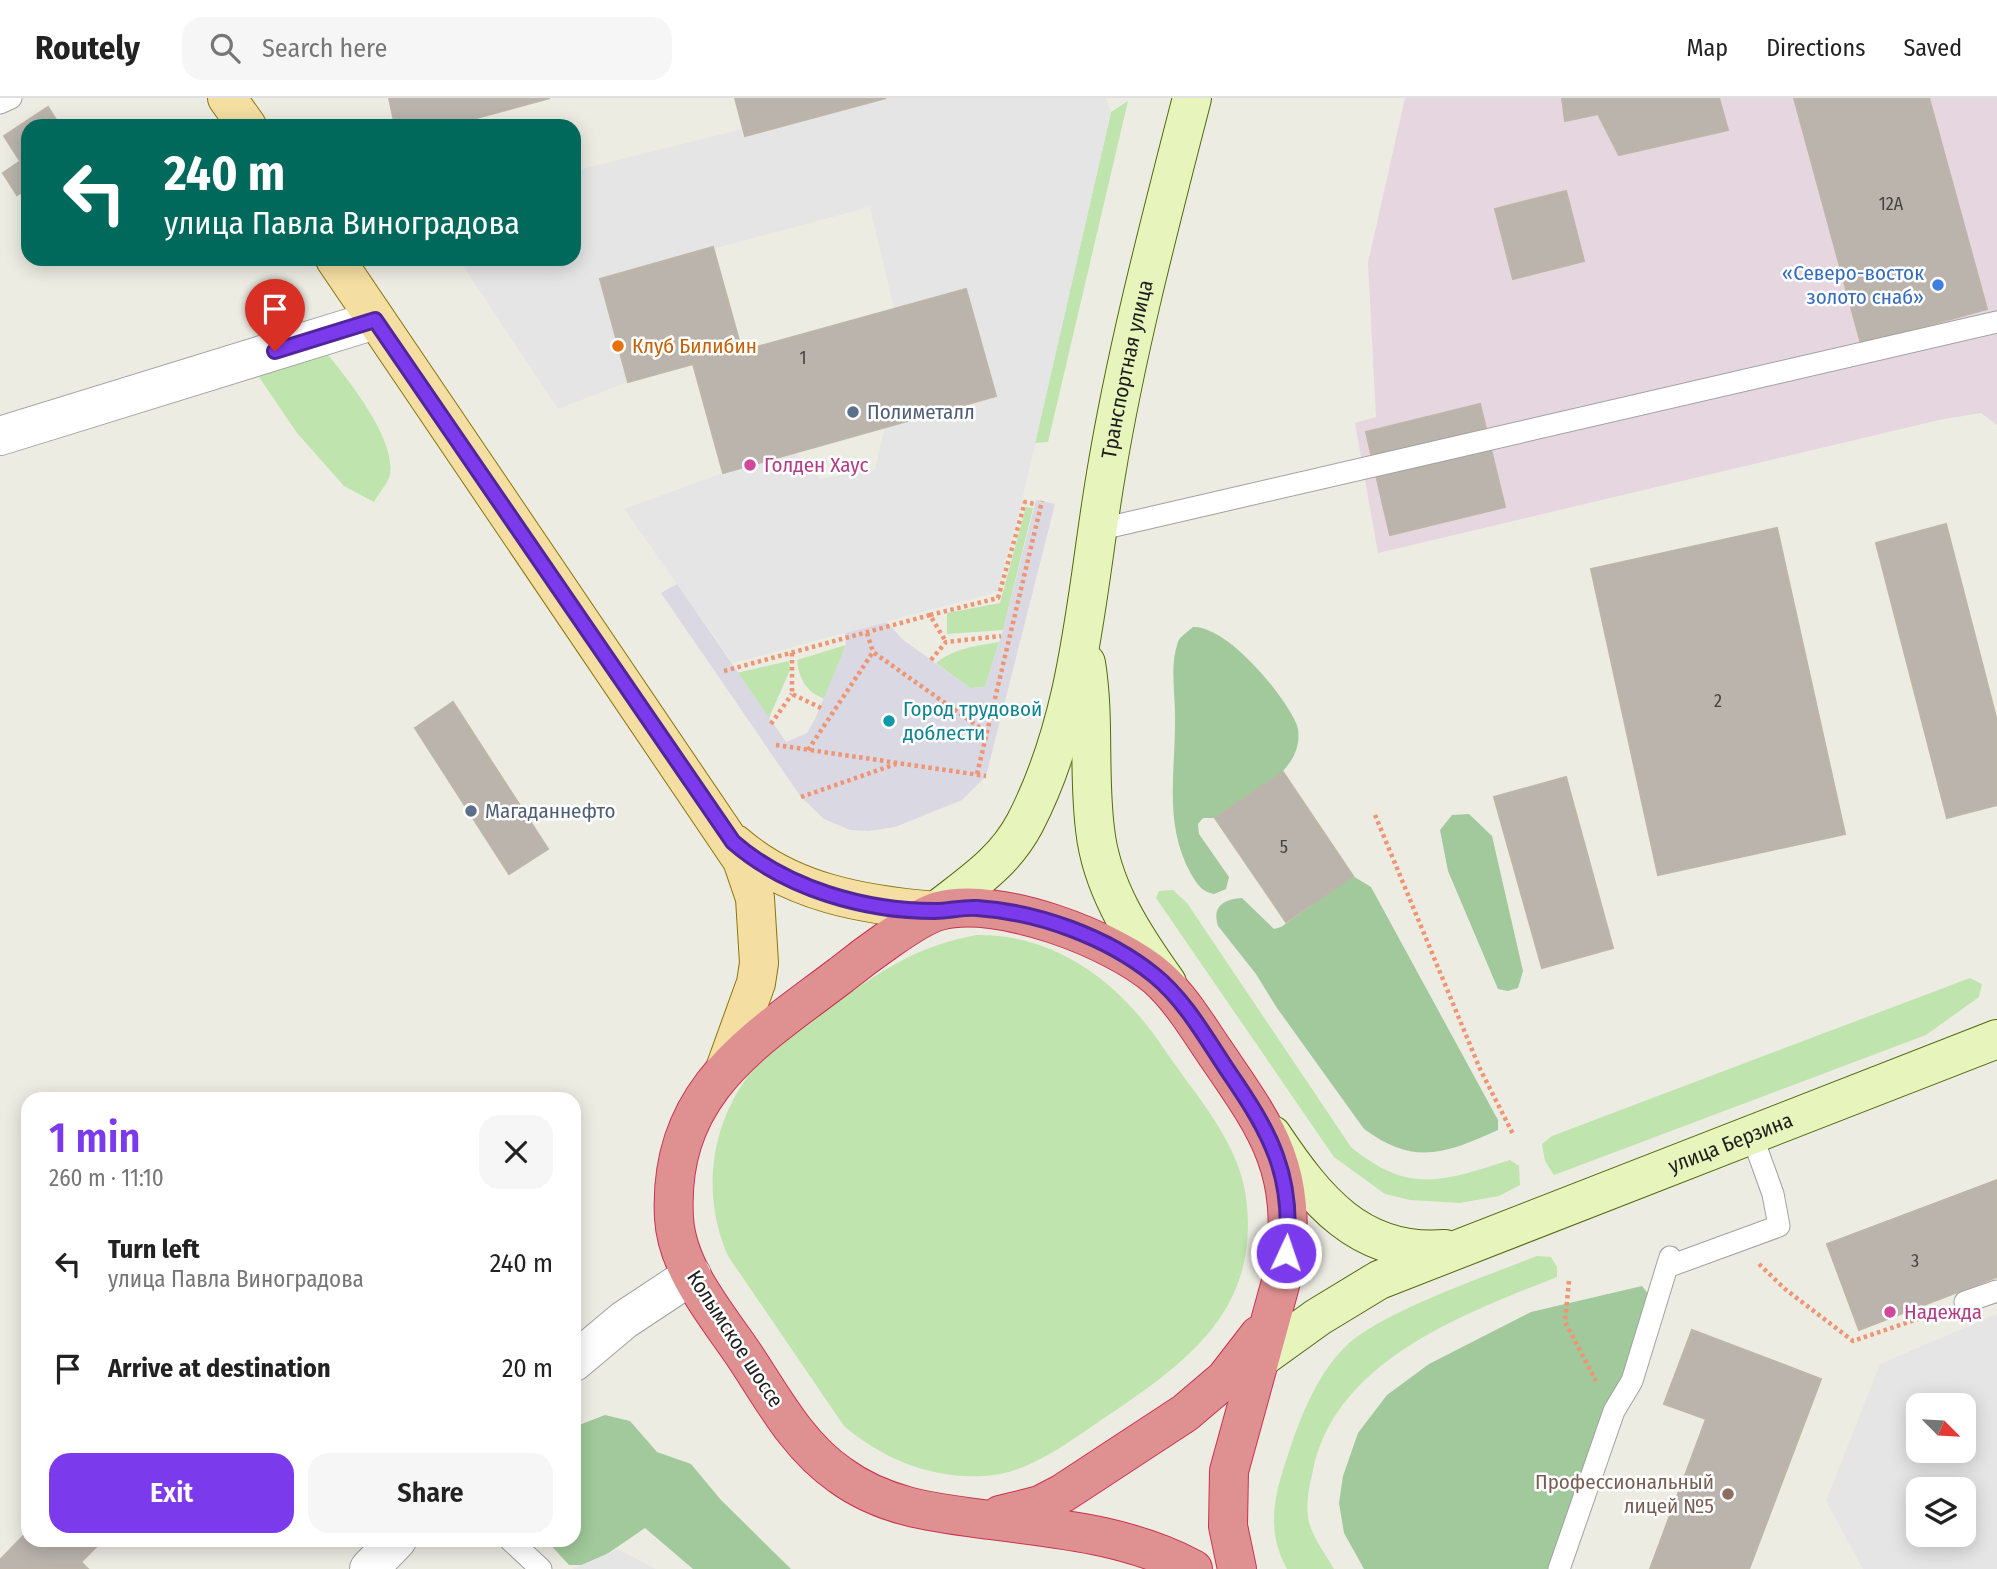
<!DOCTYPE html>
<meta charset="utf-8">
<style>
body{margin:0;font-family:"Fira Sans Condensed",sans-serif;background:#f6f6f6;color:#222;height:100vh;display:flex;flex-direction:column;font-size:26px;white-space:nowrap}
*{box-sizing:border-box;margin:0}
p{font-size:23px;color:#767676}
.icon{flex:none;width:38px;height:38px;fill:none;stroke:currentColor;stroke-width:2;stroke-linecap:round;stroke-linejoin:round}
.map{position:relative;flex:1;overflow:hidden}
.drawer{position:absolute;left:21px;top:994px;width:560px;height:455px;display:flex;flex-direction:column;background:#fff;border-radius:21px;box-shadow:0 4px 18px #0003}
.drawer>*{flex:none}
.banner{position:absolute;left:21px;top:21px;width:560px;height:147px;border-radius:21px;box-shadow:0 4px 18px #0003;background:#00695c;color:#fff;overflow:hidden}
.needle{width:46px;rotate:114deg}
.fabs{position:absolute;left:1906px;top:1295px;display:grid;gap:14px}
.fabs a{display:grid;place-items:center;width:70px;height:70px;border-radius:14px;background:#fff;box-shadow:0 4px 18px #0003;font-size:35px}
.pin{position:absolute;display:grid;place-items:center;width:60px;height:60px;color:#fff;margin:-72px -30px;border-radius:50% 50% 50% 0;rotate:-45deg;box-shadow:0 0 7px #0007}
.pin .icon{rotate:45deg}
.me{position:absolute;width:77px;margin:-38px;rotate:3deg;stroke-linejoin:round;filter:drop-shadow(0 0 5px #0008)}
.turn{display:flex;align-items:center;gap:24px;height:147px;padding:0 28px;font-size:32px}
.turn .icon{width:91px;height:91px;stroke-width:2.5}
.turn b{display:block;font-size:49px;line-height:60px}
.round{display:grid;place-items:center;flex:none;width:74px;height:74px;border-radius:21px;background:#f6f6f6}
.summary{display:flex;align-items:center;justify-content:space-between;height:119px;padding:0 28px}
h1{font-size:42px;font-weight:600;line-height:52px;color:#7c3aed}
.primary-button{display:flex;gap:14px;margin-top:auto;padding:14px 28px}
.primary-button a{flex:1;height:80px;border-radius:21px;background:#7c3aed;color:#fff;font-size:28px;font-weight:600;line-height:80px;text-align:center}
.primary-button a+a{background:#f6f6f6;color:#222}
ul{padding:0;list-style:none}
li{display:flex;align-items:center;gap:21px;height:105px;padding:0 28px}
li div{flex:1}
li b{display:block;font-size:26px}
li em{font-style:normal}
header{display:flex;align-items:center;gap:42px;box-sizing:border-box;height:98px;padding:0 35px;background:#fff;border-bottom:2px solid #e0e0e0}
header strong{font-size:33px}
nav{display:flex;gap:38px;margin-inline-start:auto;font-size:24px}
.search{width:490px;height:63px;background:#f6f6f6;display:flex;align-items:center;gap:18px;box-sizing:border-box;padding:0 24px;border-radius:21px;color:#767676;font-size:26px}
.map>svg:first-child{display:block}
.industrial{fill:#e6d6e0}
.grass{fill:#bfe4ad}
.forest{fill:#a1c99b}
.parking{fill:#e5e5e5;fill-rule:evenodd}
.plaza{fill:#dad8e3}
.building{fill:#bab4ad;stroke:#beb5a7;stroke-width:2}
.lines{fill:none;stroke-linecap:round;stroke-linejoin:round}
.lane-casing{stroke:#a1a1a1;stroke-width:23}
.street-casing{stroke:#a1a1a1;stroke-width:40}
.secondary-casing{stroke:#516a0e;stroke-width:40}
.primary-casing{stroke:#8a750c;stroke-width:40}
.highway-casing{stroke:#ca324d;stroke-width:40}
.path{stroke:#ee9574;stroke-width:4.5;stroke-dasharray:3.5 3.5;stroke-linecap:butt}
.lane{stroke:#fff;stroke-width:21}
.street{stroke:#fff;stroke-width:38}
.secondary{stroke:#e7f4bb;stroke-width:38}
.primary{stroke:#f4dea2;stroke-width:38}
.highway{stroke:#df9192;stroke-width:38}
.route-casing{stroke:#51269a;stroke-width:18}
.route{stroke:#7c3aed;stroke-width:12}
.shop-dot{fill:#3f7fe0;stroke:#fff;stroke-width:2.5}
.food-dot{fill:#e8710a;stroke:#fff;stroke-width:2.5}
.service-dot{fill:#5c6f8a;stroke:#fff;stroke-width:2.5}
.hotel-dot{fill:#d1479c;stroke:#fff;stroke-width:2.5}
.culture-dot{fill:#0f9aa8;stroke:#fff;stroke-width:2.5}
.education-dot{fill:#8d6e63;stroke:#fff;stroke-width:2.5}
.labels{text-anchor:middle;stroke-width:5;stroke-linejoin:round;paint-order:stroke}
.number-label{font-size:18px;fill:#444341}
.shop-label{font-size:21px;fill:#366cbe;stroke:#fff;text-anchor:end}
.food-label{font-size:21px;fill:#c56008;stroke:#fff;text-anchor:start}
.street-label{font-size:21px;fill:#1d1d1d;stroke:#fff}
.service-label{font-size:21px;fill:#4e5e75;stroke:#fff;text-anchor:start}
.hotel-label{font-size:21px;fill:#b23c85;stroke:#fff;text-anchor:start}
.culture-label{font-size:21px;fill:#0d838f;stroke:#fff;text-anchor:start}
.education-label{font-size:21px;fill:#785e54;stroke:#fff;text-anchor:end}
</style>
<header>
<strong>Routely</strong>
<div class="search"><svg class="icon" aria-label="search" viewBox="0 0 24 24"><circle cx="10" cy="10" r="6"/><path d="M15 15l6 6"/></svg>Search here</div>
<nav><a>Map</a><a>Directions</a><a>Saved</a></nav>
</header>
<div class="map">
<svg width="1997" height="1471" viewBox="0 0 1997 1471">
<rect width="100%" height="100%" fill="#edece3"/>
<!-- industrial -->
<path class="industrial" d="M 1405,0 L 1997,0 L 1997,327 L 1981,315 L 1939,322 L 1378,455 L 1355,325 L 1376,319 L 1368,165 Z"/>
<!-- grass -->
<path class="grass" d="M 1128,3 L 1048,344 L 1035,345 L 1111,14 Z
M 303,227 C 329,258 397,334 390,376 C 389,384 378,396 374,404 L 344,388 L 297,335 L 257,276 L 256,252 L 279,229 Z
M 1026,409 L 1033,410 L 1003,532 L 947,536 L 947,515 L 1000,505 Z
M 999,544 L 985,589 L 970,590 L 936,565 C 955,550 976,548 999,544 Z
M 846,547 L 825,601 C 806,594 799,581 797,562 Z
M 789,563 L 790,572 L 768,622 L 736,575 Z
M 1173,792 L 1187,805 L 1351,1049 C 1409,1097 1444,1083 1510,1062 L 1519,1068 L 1520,1087 L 1499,1098 L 1460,1105 L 1410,1102 L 1385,1096 L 1334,1059 L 1156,800 L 1159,793 Z
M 976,837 C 1056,836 1119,884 1162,948 C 1192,993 1239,1043 1246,1099 C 1261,1216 1183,1267 1097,1325 C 1063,1348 1026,1376 984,1378 C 931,1381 883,1361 844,1328 L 728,1158 C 700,1095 711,1022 755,969 C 779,940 812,920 843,899 C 890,868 919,848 976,837 Z
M 1970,880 L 1982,886 L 1979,899 L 1926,937 L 1554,1077 L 1545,1063 L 1542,1046 L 1552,1038 Z
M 1537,1158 L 1551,1159 L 1557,1169 L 1557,1179 C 1464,1216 1336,1262 1313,1372 C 1309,1390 1305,1406 1309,1424 C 1313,1440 1326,1457 1334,1471 L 1287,1471 C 1267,1435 1273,1401 1286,1363 C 1299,1323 1314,1281 1344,1250 C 1377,1215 1490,1177 1537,1158 Z"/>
<!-- forest -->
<path class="forest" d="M 1193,529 C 1227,528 1282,594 1296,625 C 1301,636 1298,651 1292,661 C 1277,687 1239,704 1215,720 L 1203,720 L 1198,726 L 1199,736 L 1229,779 L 1226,791 L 1214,796 C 1202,794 1197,786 1191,776 C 1164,727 1175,678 1175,624 C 1176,598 1169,569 1178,544 C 1180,538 1188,534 1193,529 Z
M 1469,716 L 1492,738 L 1523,873 L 1518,890 L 1508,893 L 1498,891 L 1448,773 L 1440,732 L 1452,717 Z
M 1353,778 L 1371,789 L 1498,1022 L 1498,1032 C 1445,1056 1414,1068 1364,1031 L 1277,910 L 1256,876 L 1218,828 C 1212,809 1223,801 1242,800 L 1274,831 L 1281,829 Z
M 1642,1188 L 1649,1197 L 1638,1241 L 1552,1471 L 1364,1471 L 1344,1435 L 1339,1405 L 1343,1378 L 1358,1335 L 1387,1297 L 1429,1266 L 1531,1214 Z
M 605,1317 L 630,1323 L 657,1354 L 691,1366 L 721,1402 L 791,1471 L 693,1471 L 645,1430 L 591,1467 L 569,1467 L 546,1442 L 574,1442 L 574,1329 Z"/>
<!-- parking -->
<path class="parking" d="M 868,0 L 1106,0 L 1111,14 L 1020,411 L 997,494 L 733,565 L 624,411 L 723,375 L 795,354 L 820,381 L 875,371 L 885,329 L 996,299 L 967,192 L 894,211 L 870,109 L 600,181 L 628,284 L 558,311 L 464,169 L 463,161 L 574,161 L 574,73 Z
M 1997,1216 L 1997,1471 L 1863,1471 L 1826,1403 L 1880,1266 ZM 1918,1307 L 1964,1307 L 1964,1353 L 1918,1353 ZM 1918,1391 L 1964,1391 L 1964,1437 L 1918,1437 Z
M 618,1451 L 656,1471 L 572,1471 Z"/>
<!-- plaza -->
<path class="plaza" d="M 1036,402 L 1055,406 L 986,678 L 962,702 L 895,729 L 869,733 L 850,732 L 824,721 L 801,699 L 661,495 L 677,486 L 786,644 L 807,635 L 815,621 L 846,547 L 845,535 L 887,524 L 902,541 L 970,590 L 985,589 L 1003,532 Z"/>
<!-- building -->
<path class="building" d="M 389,0 L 550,0 L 447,28 L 395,28 Z
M 735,0 L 886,0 L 745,38 Z
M 1562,0 L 1719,0 L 1728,32 L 1619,57 L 1598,16 L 1565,23 Z
M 1794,0 L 1929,0 L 1987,211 L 1861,246 Z
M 48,9 L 60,28 L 28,28 L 28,58 L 20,63 L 4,38 Z
M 28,58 L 28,90 L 17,97 L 3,75 Z
M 1566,93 L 1584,163 L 1513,181 L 1495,111 Z
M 713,149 L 742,253 L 966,191 L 996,298 L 723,375 L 693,266 L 628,284 L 600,181 Z
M 1480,306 L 1505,409 L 1390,437 L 1366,334 Z
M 1946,426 L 1997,623 L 1997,707 L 1947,720 L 1876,445 Z
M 1777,430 L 1845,736 L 1658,777 L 1591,471 Z
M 453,604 L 548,751 L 509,776 L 415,630 Z
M 1283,674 L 1353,778 L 1286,824 L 1215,720 Z
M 1566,679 L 1613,850 L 1542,870 L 1494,699 Z
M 1997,1082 L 1997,1179 L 1859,1232 L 1827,1146 Z
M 1692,1232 L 1821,1281 L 1749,1471 L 1650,1471 L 1706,1321 L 1664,1306 Z
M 28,1433 L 28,1442 L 103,1442 L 81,1464 L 88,1471 L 0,1471 L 0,1462 Z"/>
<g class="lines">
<defs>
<path id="lane" d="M 0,5 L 11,0
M 1097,432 L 1997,224
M 1667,1169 L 1779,1128 L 1773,1096 L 1751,1035
M 1965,1204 L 1997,1193
M 510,1442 L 541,1471
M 1559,1471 L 1614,1313 L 1632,1283 L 1670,1159"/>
<path id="street" d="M 0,338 L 375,222
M 574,1264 L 624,1222 L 692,1177
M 369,1471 L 397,1442"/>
<g id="secondary">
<path d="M 1086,565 C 1095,620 1088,676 1095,731 C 1101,789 1134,839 1167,885"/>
<path id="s1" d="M 936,813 C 970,786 1004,765 1025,725 C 1081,617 1086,494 1106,376 C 1127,249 1160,125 1192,0"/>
<path d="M 1272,1037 C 1315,1101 1359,1158 1445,1151"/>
<path id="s2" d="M 1243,1273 L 1318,1219 L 1379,1182 L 1997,941"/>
</g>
<path id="primary" d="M 227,0 L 247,28
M 335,161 L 742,762 L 755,800 L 759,865 L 756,885 L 726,968
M 735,746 C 791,795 864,807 936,813"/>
<path id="highway" d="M 1000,1417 L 1040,1407 L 1063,1395 L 1185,1315 L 1225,1281 L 1259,1237
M 1193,1471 C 1130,1437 1060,1431 990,1422 C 936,1415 885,1410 840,1377 C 798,1348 773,1301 746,1260 C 718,1218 677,1172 674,1120 C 667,993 753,944 841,877 C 861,861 916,819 939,813 C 998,797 1113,841 1158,880 C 1181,901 1197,928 1214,953 C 1268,1032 1297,1069 1285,1169 L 1229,1373 L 1228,1428 L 1237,1471"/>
</defs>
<!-- lane casing -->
<use href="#lane" class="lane-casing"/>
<!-- street casing -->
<use href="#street" class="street-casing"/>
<!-- secondary casing -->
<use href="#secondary" class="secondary-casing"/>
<!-- primary casing -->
<use href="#primary" class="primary-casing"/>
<!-- highway casing -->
<use href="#highway" class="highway-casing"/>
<!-- path -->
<path class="path" d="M 930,517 L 998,500 L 1025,404 L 1035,406
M 867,535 L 873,554
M 792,555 L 792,596 L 821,610
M 931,562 L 946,544 L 1001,538
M 724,573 L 930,517 L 946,544
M 771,626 L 792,596
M 776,647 L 986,678
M 808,652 L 873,554 L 986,634
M 977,676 L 1042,403
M 801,699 L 896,666
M 1375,717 L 1480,971 L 1513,1036
M 1759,1166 L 1785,1191 L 1853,1243 L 1938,1214
M 1569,1183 L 1565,1224 L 1596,1283"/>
<!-- lane -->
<use href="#lane" class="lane"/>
<!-- street -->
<use href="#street" class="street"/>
<!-- secondary -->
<use href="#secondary" class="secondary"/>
<!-- primary -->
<use href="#primary" class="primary"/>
<!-- highway -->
<use href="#highway" class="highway"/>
</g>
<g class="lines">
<defs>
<path id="route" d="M 275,253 L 375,222 L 733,744 C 787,791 865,813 935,813 C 949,813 963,809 977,810 C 1038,814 1107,839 1154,877 C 1185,902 1206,940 1228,973 C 1270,1034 1295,1078 1286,1155"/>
</defs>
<!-- route casing -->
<use href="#route" class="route-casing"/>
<!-- route -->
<use href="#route" class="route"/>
</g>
<!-- markers -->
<circle class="shop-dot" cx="1938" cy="187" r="7"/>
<circle class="food-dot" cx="618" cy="248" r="7"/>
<g class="service-dot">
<circle cx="853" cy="314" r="7"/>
<circle cx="471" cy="713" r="7"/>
</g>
<g class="hotel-dot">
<circle cx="750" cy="367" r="7"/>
<circle cx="1890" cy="1214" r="7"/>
</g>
<circle class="culture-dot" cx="889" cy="623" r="7"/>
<circle class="education-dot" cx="1728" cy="1396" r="7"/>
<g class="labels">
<!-- number labels -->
<g class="number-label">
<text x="1891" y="112">12А</text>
<text x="803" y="266">1</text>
<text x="1718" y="609">2</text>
<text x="1284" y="755">5</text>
<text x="1915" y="1169">3</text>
</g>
<!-- shop labels -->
<g class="shop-label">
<text x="1924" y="182">«Северо-восток<tspan x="1924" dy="24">золото снаб»</tspan></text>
</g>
<!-- food labels -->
<g class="food-label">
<text x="632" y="255">Клуб Билибин</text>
</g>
<!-- street labels -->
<g class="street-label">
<text dy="7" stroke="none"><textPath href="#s1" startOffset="593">Транспортная улица</textPath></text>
<text dy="7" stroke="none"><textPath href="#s2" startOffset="541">улица Берзина</textPath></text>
<text transform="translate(735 1241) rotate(57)" y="7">Колымское шоссе</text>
</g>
<!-- service labels -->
<g class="service-label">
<text x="867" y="321">Полиметалл</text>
<text x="485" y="720">Магаданнефто</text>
</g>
<!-- hotel labels -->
<g class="hotel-label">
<text x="764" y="374">Голден Хаус</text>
<text x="1904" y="1221">Надежда</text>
</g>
<!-- culture labels -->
<g class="culture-label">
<text x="903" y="618">Город трудовой<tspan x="903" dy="24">доблести</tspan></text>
</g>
<!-- education labels -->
<g class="education-label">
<text x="1714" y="1391">Профессиональный<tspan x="1714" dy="24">лицей №5</tspan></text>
</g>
</g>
</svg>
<div class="fabs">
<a><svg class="needle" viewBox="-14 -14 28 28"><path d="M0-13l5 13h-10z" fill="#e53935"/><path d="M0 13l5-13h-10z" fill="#767676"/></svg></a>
<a><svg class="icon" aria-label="layers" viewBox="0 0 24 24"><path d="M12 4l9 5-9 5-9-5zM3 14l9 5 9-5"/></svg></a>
</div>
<div class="pin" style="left:275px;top:253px;background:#d93025"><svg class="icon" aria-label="arrive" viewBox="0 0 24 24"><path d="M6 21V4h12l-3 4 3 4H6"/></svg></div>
<svg class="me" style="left:1286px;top:1155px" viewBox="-20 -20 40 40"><circle r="17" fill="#7c3aed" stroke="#fff" stroke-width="3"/><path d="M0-11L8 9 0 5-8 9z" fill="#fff"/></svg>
<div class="banner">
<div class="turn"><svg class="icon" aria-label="left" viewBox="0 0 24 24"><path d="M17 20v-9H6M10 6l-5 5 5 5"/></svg><div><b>240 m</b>улица Павла Виноградова</div></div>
</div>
<section class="drawer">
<div class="summary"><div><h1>1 min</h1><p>260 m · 11:10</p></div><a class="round"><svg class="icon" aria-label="close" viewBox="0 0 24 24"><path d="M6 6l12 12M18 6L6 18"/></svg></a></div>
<ul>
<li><svg class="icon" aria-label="left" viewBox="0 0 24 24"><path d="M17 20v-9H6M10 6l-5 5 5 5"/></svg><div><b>Turn left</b><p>улица Павла Виноградова</p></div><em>240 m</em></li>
<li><svg class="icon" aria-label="arrive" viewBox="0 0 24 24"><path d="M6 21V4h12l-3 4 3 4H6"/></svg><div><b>Arrive at destination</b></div><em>20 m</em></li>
</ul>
<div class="primary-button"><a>Exit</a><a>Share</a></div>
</section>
</div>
